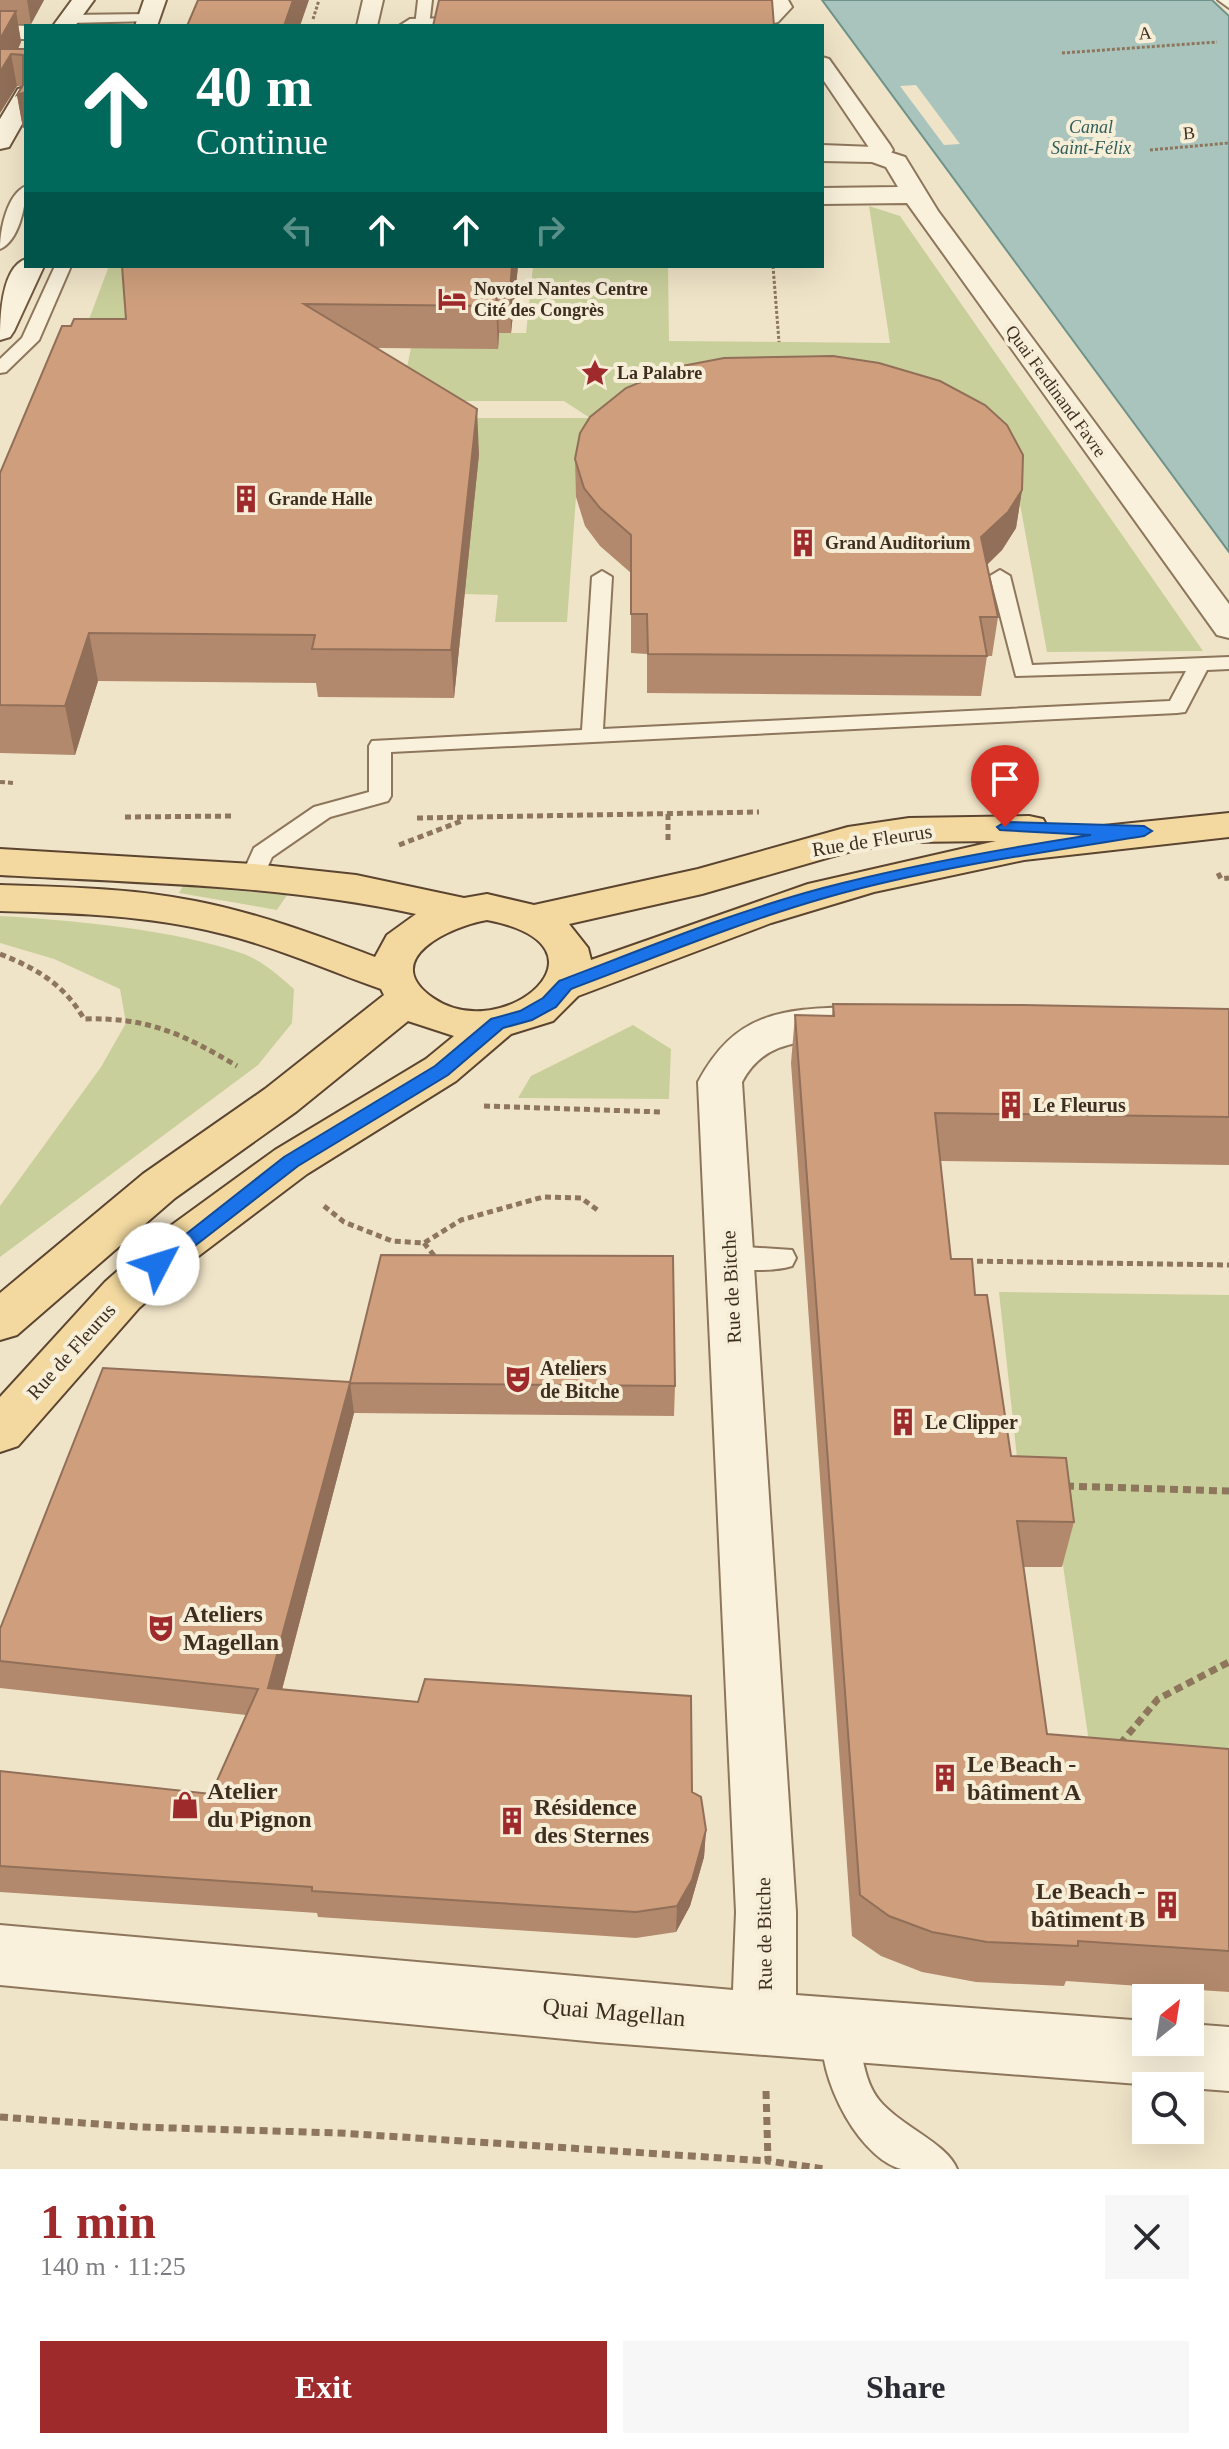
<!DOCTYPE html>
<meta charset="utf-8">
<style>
body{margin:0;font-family:Georgia,serif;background:#f7f7f7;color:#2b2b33;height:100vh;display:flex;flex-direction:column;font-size:30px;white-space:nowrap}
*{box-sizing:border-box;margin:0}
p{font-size:26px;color:#7c7c81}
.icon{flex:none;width:44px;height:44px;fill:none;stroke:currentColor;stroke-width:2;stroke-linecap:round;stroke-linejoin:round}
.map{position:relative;height:2169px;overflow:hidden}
.drawer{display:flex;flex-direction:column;background:#fff;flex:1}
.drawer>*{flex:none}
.guide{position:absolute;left:24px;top:24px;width:800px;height:244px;border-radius:0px;box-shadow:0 8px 32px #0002;background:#00695c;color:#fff;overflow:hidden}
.needle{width:52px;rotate:30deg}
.controls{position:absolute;left:1132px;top:1984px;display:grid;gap:16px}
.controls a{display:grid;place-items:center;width:72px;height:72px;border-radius:0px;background:#fff;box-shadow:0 8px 32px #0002;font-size:40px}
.pin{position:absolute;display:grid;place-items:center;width:68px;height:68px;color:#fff;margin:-82px -34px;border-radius:50% 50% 50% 0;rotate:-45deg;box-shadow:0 0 8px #0007}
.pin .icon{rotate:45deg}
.me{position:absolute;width:88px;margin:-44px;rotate:50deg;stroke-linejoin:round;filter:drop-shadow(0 0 6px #0008)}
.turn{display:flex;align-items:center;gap:28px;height:168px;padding:0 40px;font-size:36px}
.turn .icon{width:104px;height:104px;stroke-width:2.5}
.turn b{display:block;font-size:56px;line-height:68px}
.lanes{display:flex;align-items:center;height:76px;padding:0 40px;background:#0003;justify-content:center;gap:40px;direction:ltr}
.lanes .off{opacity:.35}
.round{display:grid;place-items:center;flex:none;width:84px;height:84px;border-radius:0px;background:#f7f7f7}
.overview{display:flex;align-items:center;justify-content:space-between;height:136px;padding:0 40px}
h1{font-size:48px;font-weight:700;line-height:60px;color:#9e2a2b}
.action{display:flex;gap:16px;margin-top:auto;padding:16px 40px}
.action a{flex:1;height:92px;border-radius:0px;background:#9e2a2b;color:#fff;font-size:32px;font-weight:700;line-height:92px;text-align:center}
.action a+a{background:#f7f7f7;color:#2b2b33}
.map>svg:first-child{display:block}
.green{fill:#c9cf9b;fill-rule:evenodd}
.water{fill:#a9c4bc;stroke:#6f938a;stroke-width:2}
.pier{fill:#f0e4c8}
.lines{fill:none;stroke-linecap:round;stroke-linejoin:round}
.service-casing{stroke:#8d765c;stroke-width:4}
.pedestrian-casing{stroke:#8d765c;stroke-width:4}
.minor-casing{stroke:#8d765c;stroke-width:4}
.secondary-casing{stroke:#6f573f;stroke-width:4}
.primary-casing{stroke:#5b4430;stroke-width:4}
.path-far3{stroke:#8d765c;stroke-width:3;stroke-dasharray:3 2;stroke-linecap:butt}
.path-far2{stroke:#8d765c;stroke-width:4;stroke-dasharray:5 3;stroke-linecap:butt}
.path-far1{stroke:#8d765c;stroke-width:5;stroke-dasharray:6 4;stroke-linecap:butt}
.path{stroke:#8d765c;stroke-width:7;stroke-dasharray:8 5;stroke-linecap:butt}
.service{fill:#faf1dc;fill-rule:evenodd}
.pedestrian{fill:#faf1dc;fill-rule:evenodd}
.minor{fill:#faf1dc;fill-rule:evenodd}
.secondary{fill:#faf1dc;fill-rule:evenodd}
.primary{fill:#f3d9a0;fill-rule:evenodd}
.wall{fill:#b2896c}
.shaded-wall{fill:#916f58}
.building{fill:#cf9f7d;stroke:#916f58;stroke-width:2}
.route{fill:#1a73e8;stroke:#114b97;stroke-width:2}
.labels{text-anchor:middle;stroke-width:8;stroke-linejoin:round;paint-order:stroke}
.far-street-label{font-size:18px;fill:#3d2e20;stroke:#f7eed8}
.far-water-label{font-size:18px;font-style:italic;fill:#2f5d5a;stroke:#f7eed8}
.far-poi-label{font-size:18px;font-weight:bold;fill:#3d2e20;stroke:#f7eed8;text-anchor:start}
.street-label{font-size:20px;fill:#3d2e20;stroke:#f7eed8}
.poi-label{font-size:20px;font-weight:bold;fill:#3d2e20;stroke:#f7eed8;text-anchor:start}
.near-poi-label{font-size:24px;font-weight:bold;fill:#3d2e20;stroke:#f7eed8;text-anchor:start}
.near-street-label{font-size:24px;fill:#3d2e20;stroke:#f7eed8}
</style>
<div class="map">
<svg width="1229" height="2169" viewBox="0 0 1229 2169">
<rect width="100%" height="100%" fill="#f0e4c8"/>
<!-- green -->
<path class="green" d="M 869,206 L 900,216 L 1203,651 L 1047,652 L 1018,493 L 577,483 L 567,622 L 495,622 L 498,595 L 464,594 L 396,421 L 411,348 L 499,333 L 526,333 L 533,266 L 668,266 L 669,341 L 890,343 ZM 434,401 L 564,401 L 590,418 L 459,418 Z
M 109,266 L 125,266 L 132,353 L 70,370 Z
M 183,886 L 287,895 L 277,910 L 179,893 Z
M 0,916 C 71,920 178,930 244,954 C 264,962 278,975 294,989 L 292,1023 L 258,1065 L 0,1257 L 0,1206 L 101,1067 L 126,1023 L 120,989 L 54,959 L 0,943 Z
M 633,1025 L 671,1049 L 669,1099 L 518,1098 L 531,1076 Z
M 999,1292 L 1229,1295 L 1229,1772 L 1091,1756 L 1054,1504 L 1020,1485 Z"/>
<!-- water -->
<path class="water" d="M 822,0 L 1212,0 L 1229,16 L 1229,552 Z"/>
<!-- pier -->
<path class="pier" d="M 916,85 L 960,144 L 944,145 L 900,86 Z"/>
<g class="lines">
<defs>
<path id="service" d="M 418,0 L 432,0 L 429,26 L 415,26 Z
M 1218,0 L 1229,0 L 1229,8 Z
M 149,14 L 156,18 L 154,21 L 68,23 L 61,19 L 68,15 Z
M 26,186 C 26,205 19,241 0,249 C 0,230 7,194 26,186 Z
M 55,266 L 71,266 L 39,340 L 6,372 L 0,373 L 0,359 L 22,338 Z
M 1000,570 L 1010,576 L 1032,665 L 1229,657 L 1229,669 L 1207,670 L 1185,712 L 1177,713 L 391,752 L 391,796 L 388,801 L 330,817 L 272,857 L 261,882 L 253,885 L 241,877 L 254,848 L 314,807 L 369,792 L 369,746 L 372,741 L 582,730 L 592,577 L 602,571 L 612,577 L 603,729 L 1170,701 L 1186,671 L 1016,676 L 990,576 Z
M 729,1246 L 792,1250 L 796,1258 L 792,1266 C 772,1272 739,1271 719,1265 L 715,1257 L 719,1249 Z
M 839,2012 L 852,2018 C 864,2045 860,2076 879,2100 C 900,2126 947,2143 957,2169 C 941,2169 917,2169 901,2169 C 855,2157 808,2060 826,2018 Z"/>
<path id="pedestrian" d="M 363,0 L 383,0 L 377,26 L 357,26 Z
M 822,57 L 829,59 L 890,145 L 893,150 L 890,155 L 874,155 L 822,78 Z"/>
<path id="minor" d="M 766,0 L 788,0 L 792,7 L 778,22 L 770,24 L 715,25 L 704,18 L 715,11 L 764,10 L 769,6 Z
M 495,17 L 503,19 L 505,26 L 399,26 L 410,19 Z
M 0,25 L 29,26 L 26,26 L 26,39 L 0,39 Z
M 822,145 L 874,147 L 905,157 L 938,211 L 1229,604 L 1229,638 L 1217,635 L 907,203 L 822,204 L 822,188 L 898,187 L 886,167 L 872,162 L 822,161 Z
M 853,1007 L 868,1012 L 874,1022 L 868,1032 C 821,1046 769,1030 742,1082 L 796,1912 L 796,1995 L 1146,2021 L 1146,2042 L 1190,2042 L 1190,2024 L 1229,2027 L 1229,2091 L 597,2042 L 0,1985 L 0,1925 L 733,1990 L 736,1912 L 698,1082 C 735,1013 780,1009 853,1007 Z"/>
<path id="secondary" d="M 72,0 L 94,0 L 75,26 L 53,26 Z
M 144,0 L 166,0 L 157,26 L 135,26 Z
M 26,87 L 26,117 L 9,147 L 0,149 L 0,119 L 18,89 Z
M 26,259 L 26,266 L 44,266 L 14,331 L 10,337 L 0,340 C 0,318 1,267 26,259 Z"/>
<path id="primary" d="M 1229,813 L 1229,837 L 1024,860 L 874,892 L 771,923 L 578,996 L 553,1021 L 511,1034 L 456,1081 L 307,1174 L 192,1261 L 139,1308 L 18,1446 L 0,1452 L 0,1397 L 105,1282 L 158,1235 L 275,1150 L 426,1059 L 454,1036 L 408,1021 L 297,1111 L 175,1198 L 17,1335 L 0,1340 L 0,1293 L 143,1174 L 265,1089 L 384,995 L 381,989 C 327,970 274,946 219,933 C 147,915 73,913 0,911 L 0,885 C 65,887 131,888 195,901 C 257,913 316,935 375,957 L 387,935 L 416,914 C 279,884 139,883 0,875 L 0,849 L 253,864 L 356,875 L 464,898 L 487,894 L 534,905 L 698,869 L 848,827 L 909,818 L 1029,816 L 1043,819 L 1048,828 L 1045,832 ZM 996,841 L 808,884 L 591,960 L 588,948 L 569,924 L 702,894 L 851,851 L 909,842 ZM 487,920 C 623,946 503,1047 433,998 C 377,959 452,926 487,920 Z"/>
</defs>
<!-- service casing -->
<use href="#service" class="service-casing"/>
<!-- pedestrian casing -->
<use href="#pedestrian" class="pedestrian-casing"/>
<!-- minor casing -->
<use href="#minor" class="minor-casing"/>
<!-- secondary casing -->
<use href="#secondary" class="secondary-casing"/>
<!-- primary casing -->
<use href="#primary" class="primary-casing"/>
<!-- path-far3 -->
<path class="path-far3" d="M 313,19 L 319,0
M 1062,53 L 1217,42
M 1150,150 L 1229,143
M 773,266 L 779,342"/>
<!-- path-far2 -->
<path class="path-far2" d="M 0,782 L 14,783"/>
<!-- path-far1 -->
<path class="path-far1" d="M 668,814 L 668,841
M 125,817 L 235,816
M 417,818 L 759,812
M 399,845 L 464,820
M 1218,873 L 1221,879 L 1229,878
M 0,954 C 36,968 65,985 84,1019 C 148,1017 183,1034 237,1066
M 484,1106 L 662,1112
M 324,1206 L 344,1222 L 392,1241 L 424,1243 L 461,1220 L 543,1197 L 581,1198 L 599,1211
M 424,1243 L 436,1258
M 967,1261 L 1229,1265"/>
<!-- path -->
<path class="path" d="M 1066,1486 L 1229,1491
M 1120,1744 L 1158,1699 L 1229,1662
M 766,2091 L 768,2161 L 825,2169
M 0,2117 L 139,2127 L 340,2133 L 768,2161"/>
<!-- service -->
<use href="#service" class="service"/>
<!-- pedestrian -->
<use href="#pedestrian" class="pedestrian"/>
<!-- minor -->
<use href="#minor" class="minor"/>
<!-- secondary -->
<use href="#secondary" class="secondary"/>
<!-- primary -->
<use href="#primary" class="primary"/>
</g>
<!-- wall -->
<path class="wall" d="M 0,0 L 44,0 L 31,24 L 18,24 L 21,42 L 18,49 L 26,49 L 23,128 L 17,95 L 22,86 L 17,86 L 0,113 Z
M 518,266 L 511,333 L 499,333 L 498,349 L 377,348 L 479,454 L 454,698 L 318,697 L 316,683 L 98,681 L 75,755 L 0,753 L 0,473 L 71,326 Z
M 575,459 L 1022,490 L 1016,528 L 1002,550 L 987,565 L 998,617 L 992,656 L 987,656 L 981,696 L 647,693 L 647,654 L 631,653 L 631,573 L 600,546 L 585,526 L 576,497 Z
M 833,1004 L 1229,1009 L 1229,1165 L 940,1161 L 951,1259 L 975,1295 L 1011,1456 L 1074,1522 L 1062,1567 L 1023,1567 L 1047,1734 L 1229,1749 L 1229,1992 L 1066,1981 L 1064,1986 L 976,1982 L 922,1972 L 881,1956 L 852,1936 L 791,1063 L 795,1015 L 832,1016 Z
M 350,1382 L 675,1386 L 674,1416 L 354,1413 L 282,1690 L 692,1792 L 706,1830 L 704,1857 L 690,1906 L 676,1932 L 636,1938 L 318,1917 L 317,1913 L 0,1892 L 0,1771 L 211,1794 L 246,1715 L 0,1688 L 0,1629 Z"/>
<!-- shaded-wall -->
<path class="shaded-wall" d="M 27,0 L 44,0 L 31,24 Z
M 293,0 L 309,0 L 300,26 L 284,26 Z
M 16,11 L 21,42 L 15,55 L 11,54 L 17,86 L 0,113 L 0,39 Z
M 26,92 L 26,127 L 23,128 L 17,95 Z
M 512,266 L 518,266 L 511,333 L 510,290 Z
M 497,290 L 499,333 L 498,349 L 496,306 Z
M 477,409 L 479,454 L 454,698 L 451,650 Z
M 1022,490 L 1016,528 L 1002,550 L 976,575 L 981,537 Z
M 89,633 L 98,681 L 75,755 L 65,706 Z
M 350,1383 L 354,1413 L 275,1716 L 268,1688 Z
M 706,1830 L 704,1857 L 690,1906 L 676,1932 L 677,1906 Z"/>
<!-- building -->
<path class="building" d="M 198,0 L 293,0 L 284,26 L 187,26 Z
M 439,0 L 772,0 L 774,26 L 433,26 Z
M 0,11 L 16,11 L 0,39 Z
M 0,49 L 26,49 L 26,92 L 17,95 L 23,85 L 23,55 L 11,54 L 0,72 Z
M 122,266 L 512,266 L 510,290 L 497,290 L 496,306 L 304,304 L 477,409 L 451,650 L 312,649 L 315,635 L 89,633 L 65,706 L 0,705 L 0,473 L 62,326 L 71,326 L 74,319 L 126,319 Z
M 833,356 L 879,363 L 940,381 L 985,405 L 1007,425 L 1023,455 L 1022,490 L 1008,512 L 981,537 L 998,617 L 980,617 L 987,656 L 648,654 L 647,614 L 631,614 L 631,535 L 600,508 L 584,488 L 575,459 L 580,433 L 590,417 L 626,388 L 677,367 L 724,358 Z
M 833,1004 L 1023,1005 L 1229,1009 L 1229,1117 L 935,1113 L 951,1259 L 972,1259 L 975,1295 L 987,1295 L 1011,1456 L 1066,1458 L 1074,1522 L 1017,1521 L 1047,1734 L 1229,1749 L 1229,1951 L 1078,1941 L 1078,1946 L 987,1942 L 932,1932 L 889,1916 L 860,1895 L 795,1015 L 834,1016 Z
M 381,1255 L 673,1256 L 675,1386 L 350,1383 L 268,1688 L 418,1702 L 425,1679 L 691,1696 L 692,1792 L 701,1797 L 706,1830 L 692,1880 L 677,1906 L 636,1912 L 312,1891 L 312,1887 L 0,1866 L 0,1771 L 211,1794 L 258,1689 L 0,1661 L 0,1629 L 103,1368 L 350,1382 Z"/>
<!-- route -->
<path class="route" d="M 1005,822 L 1144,826 L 1152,831 L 1144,836 C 1038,853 932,868 828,897 C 740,922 656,957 571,989 L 556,1007 L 532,1020 L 503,1028 L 448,1075 L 298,1166 L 165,1269 L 151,1269 L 148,1264 L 284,1157 L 435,1066 L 491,1019 L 520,1011 L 543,998 L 559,981 C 646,948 733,912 823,888 C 911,865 1001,849 1091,835 L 1000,830 L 997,827 Z"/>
<!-- icons -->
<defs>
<symbol id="hotel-bare" viewBox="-9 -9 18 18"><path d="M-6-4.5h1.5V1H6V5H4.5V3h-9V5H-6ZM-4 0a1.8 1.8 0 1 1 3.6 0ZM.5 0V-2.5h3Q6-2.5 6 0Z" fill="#9e2a2b" stroke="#f7eed8" stroke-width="2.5" paint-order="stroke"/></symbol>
<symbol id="sight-bare" viewBox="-9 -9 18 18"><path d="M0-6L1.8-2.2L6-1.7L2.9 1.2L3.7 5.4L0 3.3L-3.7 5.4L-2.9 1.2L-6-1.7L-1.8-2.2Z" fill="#9e2a2b" stroke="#f7eed8" stroke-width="2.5" paint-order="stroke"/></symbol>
<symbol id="building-bare" viewBox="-9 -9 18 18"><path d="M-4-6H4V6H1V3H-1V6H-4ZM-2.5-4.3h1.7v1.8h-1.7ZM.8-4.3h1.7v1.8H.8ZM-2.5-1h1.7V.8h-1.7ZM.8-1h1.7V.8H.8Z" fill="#9e2a2b" stroke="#f7eed8" stroke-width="2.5" paint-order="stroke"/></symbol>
<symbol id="theatre-bare" viewBox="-9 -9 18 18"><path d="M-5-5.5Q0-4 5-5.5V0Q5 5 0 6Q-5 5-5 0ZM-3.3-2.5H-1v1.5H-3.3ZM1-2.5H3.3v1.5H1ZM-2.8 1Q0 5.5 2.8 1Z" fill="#9e2a2b" stroke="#f7eed8" stroke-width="2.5" paint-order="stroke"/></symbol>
<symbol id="shop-bare" viewBox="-9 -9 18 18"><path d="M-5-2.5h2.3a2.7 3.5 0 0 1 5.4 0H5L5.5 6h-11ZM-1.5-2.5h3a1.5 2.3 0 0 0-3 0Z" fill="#9e2a2b" stroke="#f7eed8" stroke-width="2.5" paint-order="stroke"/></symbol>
</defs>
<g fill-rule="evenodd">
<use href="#hotel-bare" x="432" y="279" width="40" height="40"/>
<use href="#sight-bare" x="575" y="353" width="40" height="40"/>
<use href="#building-bare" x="226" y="479" width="40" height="40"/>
<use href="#building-bare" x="783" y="523" width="40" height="40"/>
<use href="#building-bare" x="991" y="1085" width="40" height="40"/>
<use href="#theatre-bare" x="498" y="1359" width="40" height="40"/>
<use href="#building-bare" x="883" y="1402" width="40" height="40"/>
<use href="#theatre-bare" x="141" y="1608" width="40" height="40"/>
<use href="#building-bare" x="925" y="1758" width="40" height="40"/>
<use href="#shop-bare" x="165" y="1785" width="40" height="40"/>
<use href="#building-bare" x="492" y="1801" width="40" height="40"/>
<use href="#building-bare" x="1147" y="1885" width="40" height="40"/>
</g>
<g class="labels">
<!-- far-street labels -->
<g class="far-street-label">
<text transform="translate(1145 33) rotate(-4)" y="6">A</text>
<text transform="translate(1189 133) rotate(-5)" y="6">B</text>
<text transform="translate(1056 391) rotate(54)" y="6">Quai Ferdinand Favre</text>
</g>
<!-- far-water labels -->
<g class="far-water-label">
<text x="1091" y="133">Canal<tspan x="1091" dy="21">Saint-Félix</tspan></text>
</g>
<!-- far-poi labels -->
<g class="far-poi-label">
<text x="474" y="295">Novotel Nantes Centre<tspan x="474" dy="21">Cité des Congrès</tspan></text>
<text x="617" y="379">La Palabre</text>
<text x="268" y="505">Grande Halle</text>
<text x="825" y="549">Grand Auditorium</text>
</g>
<!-- street labels -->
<g class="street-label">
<text transform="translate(872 840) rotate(-9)" y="7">Rue de Fleurus</text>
<text transform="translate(731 1287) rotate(-93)" y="7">Rue de Bitche</text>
<text transform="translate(71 1351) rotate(-48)" y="7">Rue de Fleurus</text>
<text transform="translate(764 1934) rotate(-91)" y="7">Rue de Bitche</text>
</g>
<!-- poi labels -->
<g class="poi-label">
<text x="1033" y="1112">Le Fleurus</text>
<text x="540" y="1375">Ateliers<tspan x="540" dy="23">de Bitche</tspan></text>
<text x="925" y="1429">Le Clipper</text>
</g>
<!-- near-poi labels -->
<g class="near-poi-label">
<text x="183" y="1622">Ateliers<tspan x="183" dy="28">Magellan</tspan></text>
<text x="967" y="1772">Le Beach -<tspan x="967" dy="28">bâtiment A</tspan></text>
<text x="207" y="1799">Atelier<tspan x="207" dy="28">du Pignon</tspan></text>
<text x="534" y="1815">Résidence<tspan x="534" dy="28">des Sternes</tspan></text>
<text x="1145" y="1899" text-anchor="end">Le Beach -<tspan x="1145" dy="28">bâtiment B</tspan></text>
</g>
<!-- near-street labels -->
<g class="near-street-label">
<text transform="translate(614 2012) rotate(5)" y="8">Quai Magellan</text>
</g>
</g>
</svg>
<div class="controls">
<a><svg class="needle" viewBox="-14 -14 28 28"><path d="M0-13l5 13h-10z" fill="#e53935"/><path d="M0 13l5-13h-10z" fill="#7c7c81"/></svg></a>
<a><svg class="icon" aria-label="search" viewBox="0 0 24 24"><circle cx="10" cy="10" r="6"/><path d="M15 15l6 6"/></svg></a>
</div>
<div class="pin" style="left:1005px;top:827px;background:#d93025"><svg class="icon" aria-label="arrive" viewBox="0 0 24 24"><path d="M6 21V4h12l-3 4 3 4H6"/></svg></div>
<svg class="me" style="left:158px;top:1264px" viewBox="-20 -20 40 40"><circle r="19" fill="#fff"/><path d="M0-13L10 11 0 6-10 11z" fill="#1a73e8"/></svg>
<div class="guide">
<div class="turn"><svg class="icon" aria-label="ahead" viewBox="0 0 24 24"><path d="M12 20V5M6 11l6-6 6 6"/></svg><div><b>40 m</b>Continue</div></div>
<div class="lanes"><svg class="icon off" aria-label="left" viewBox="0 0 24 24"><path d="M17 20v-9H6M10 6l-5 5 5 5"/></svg><svg class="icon" aria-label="ahead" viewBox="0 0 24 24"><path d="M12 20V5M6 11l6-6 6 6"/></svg><svg class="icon" aria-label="ahead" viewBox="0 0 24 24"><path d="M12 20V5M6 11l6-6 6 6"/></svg><svg class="icon off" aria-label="right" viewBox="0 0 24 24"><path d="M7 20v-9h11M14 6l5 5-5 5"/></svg></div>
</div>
</div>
<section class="drawer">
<div class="overview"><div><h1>1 min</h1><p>140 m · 11:25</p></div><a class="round"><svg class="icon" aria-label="close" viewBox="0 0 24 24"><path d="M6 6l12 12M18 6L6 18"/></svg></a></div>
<div class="action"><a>Exit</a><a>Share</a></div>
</section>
